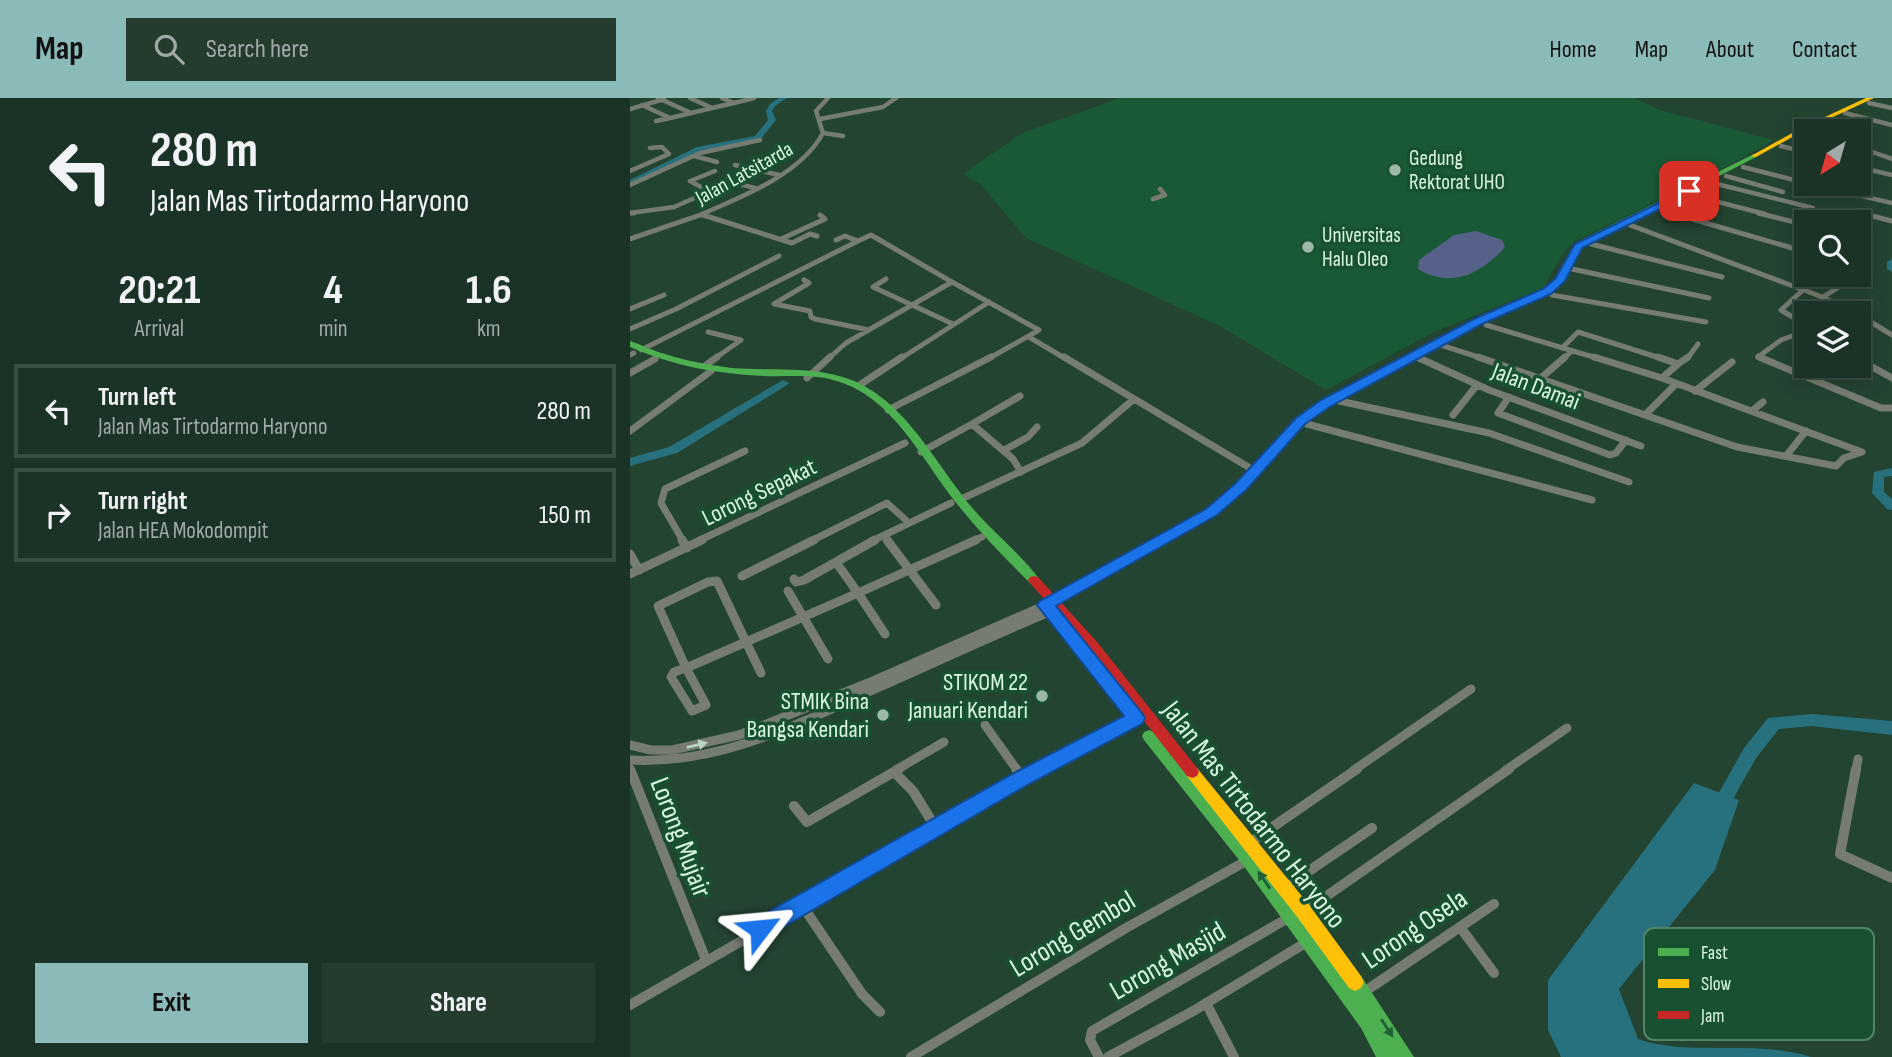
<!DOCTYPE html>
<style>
body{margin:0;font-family:"Sofia Sans Condensed",sans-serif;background:#243b2e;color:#f1f3f6;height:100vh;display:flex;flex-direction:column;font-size:26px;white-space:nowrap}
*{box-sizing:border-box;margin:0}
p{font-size:23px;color:#a0aaa7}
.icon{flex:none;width:38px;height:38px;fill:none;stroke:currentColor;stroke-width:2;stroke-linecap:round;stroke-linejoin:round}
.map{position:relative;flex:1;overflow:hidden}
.side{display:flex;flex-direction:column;background:#1b3326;width:630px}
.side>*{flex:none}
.hud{background:#1b3326;color:#f1f3f6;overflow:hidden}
.needle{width:46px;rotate:217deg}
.buttons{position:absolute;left:1164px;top:21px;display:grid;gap:14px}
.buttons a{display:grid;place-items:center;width:77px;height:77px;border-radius:0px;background:#1b3326;box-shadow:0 4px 18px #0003,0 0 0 2px #394e43;font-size:35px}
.pin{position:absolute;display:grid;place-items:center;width:60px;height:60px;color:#fff;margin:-30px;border-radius:14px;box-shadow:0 4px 10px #0006}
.me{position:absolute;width:77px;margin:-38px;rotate:61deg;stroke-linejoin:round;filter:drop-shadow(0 0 5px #0008)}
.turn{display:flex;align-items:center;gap:24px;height:147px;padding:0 35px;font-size:32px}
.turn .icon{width:91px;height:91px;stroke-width:2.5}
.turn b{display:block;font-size:49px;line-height:60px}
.eta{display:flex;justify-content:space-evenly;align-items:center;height:119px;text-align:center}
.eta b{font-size:42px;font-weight:700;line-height:49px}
.cta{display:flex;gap:14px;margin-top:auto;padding:14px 35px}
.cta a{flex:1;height:80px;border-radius:0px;background:#8bbbb9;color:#111;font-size:28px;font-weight:700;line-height:80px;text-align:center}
.cta a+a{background:#243b2e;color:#f1f3f6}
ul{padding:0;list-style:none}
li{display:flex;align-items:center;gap:21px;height:94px;margin:0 14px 10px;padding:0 21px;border:4px solid #394e43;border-radius:0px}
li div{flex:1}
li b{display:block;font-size:26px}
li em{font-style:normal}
header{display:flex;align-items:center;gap:42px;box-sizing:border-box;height:98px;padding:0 35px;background:#8bbbb9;color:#111}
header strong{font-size:33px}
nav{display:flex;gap:38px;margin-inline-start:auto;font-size:24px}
.search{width:490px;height:63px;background:#243b2e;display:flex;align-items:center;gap:18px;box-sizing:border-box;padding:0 24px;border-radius:0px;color:#a0aaa7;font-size:26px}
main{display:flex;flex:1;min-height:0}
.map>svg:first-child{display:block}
.built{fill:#1a5936}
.green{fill:#556188}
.water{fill:#27707d}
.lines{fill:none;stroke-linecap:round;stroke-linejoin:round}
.river{fill:#27707d;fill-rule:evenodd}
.street-far4{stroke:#767c71;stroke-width:4.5}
.street-far3{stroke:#767c71;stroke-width:5}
.street-far2{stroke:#767c71;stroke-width:7}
.street-far1{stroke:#767c71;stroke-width:9}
.street{stroke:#767c71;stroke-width:10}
.fast{fill:#4caf50;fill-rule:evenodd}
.slow{fill:#ffc107;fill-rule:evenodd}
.jam{fill:#c62828;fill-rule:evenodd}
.oneway{fill:#bdd3c2}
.oneway2{fill:#1f5f36}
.route{fill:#1a73e8;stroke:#114b97;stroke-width:2}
.poi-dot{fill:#9bb9a6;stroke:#175131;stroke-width:2.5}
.labels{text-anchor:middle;stroke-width:7;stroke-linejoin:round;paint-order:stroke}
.far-poi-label{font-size:21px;fill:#dbf8e4;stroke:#175131;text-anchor:start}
.far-street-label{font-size:21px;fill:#dbf8e4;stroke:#175131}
.street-label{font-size:24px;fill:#dbf8e4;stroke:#175131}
.poi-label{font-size:24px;fill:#dbf8e4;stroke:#175131;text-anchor:end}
.near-street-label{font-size:28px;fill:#dbf8e4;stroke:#175131}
.key{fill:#175131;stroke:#528367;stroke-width:2}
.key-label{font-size:19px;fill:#dbf8e4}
</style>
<header>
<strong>Map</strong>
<div class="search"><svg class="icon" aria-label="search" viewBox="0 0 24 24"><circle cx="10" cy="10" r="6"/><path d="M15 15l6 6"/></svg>Search here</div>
<nav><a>Home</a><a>Map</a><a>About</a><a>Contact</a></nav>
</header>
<main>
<section class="side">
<div class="hud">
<div class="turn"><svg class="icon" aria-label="left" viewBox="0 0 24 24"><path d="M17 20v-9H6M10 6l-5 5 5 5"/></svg><div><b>280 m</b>Jalan Mas Tirtodarmo Haryono</div></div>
</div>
<div class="eta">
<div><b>20:21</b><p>Arrival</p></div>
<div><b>4</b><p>min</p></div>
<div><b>1.6</b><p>km</p></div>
</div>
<ul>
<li><svg class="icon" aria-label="left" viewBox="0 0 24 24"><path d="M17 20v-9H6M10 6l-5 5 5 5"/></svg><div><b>Turn left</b><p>Jalan Mas Tirtodarmo Haryono</p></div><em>280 m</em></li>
<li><svg class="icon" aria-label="right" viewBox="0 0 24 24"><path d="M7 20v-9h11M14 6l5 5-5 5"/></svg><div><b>Turn right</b><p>Jalan HEA Mokodompit</p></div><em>150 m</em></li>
</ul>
<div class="cta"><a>Exit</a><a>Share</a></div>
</section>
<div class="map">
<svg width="1262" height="959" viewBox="0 0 1262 959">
<rect width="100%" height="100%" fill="#244432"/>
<!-- built -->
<path class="built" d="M 490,0 L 1005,0 L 1030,12 L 1144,42 L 1090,72 L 944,144 L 934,154 L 913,190 L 804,234 L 696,292 L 590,228 L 396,140 L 351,87 L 333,76 L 392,35 Z"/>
<!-- green -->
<path class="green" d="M 846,133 L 872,142 L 875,149 C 851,176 821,191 788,171 L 789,162 L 824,137 Z"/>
<!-- water -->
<path class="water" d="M 1064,685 L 1109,702 L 1085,772 L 989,891 L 1008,941 C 1060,959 1126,941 1181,959 L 931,959 L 918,932 L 918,882 Z"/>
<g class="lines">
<!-- river -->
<path class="river" d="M 149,0 L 157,0 L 145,8 L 142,13 L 146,22 L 130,42 L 72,53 L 0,87 L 0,82 L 67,49 L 125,38 L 138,22 L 136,13 L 140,6 Z
M 1262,161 L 1262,174 L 1257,171 L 1257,164 Z
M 153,282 L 159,285 L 157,287 L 47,355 L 0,368 L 0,360 L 39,349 Z
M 1262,370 L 1262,378 L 1254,379 L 1254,394 L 1262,401 L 1262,412 L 1257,411 L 1242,395 L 1244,374 Z
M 1181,616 L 1262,623 L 1262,637 L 1181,628 L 1149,631 L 1126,660 L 1094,717 L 1088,720 L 1082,717 L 1079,712 L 1082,707 L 1114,650 L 1138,620 Z"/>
<!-- street-far4 -->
<path class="street-far4" d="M 60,0 L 82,10 L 61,15
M 104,5 L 124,0
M 1239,5 L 1262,10
M 12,7 L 40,20 L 61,15 L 28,0
M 82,10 L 104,5 L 92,0
M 0,11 L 34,1
M 1215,15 L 1262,27
M 190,21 L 253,9 L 266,0
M 26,23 L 40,20
M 193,35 L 213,38
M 1166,39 L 1176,42
M 1151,48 L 1176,54
M 1228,49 L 1262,61
M 64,58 L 87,64
M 105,67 L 149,77
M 1113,69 L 1176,85
M 1228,69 L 1262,77
M 0,73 L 39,56 L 32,49 L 20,50
M 1096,78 L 1153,94
M 1083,85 L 1183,110
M 1181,86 L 1262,105
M 0,87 L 70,55 L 130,42
M 78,93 L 60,83 L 85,73
M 1061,97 L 1135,116
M 523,101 L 535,97 L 530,91
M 1032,112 L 1047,116
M 0,115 L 44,109 L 101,84 L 125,90
M 72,116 C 112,99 171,76 193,35 L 186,13 L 198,0
M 1229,116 L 1236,116"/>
<!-- street-far3 -->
<path class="street-far3" d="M 0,115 L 4,115
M 1041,115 L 1176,154
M 1128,115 L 1176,127
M 73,117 L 162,145 L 180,136 L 187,138
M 1220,124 L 1231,115 L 1262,123
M 1000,127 L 1187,197 L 1227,215
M 0,141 L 76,115
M 151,141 L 195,121 L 190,117
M 961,146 L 1092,179
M 942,171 L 1079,200
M 256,181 L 243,189 L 323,226
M 174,182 L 179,185 L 144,206 L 180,213 L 181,219 L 185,221 L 239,232
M 322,184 L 409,232 L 358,261
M 1173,192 L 1151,212 L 1176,227
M 922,197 L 1076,224
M 1193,199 L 1228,177
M 0,211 L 34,197
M 1228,216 L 1262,237
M 856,227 L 970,261
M 0,231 L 46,211 L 149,158
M 78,234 L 111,242 L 84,261
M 399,239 L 436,261
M 811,247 L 854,261
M 932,250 L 948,234 L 1033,261
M 11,252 L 228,143 L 215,138 L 206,142
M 0,257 L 4,255
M 789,260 L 792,261
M 198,261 L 216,245 L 322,184 L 241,137 L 228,143
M 270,261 L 359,204
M 933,261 L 942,253
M 1057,261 L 1068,246
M 1133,261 L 1128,259 L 1151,242 L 1176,233"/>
<!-- street-far2 -->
<path class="street-far2" d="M 434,259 L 625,373
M 848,259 L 1107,349 L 1206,368 L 1214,360 L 1232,354 L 1032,280 L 964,259
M 1028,259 L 1048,266 L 1032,280
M 1129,259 L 1251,310 L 1262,310
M 789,260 L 859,292 L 1011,348
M 1228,261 L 1262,280
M 1048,266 L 1058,259
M 76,267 L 87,259
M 0,275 L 25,261
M 177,280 L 200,259
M 911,280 L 935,259
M 228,288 L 272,259
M 1065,293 L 1102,264
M 879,299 L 868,315 L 980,357 L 986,355 L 996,342
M 709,303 L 859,335 L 999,384
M 258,312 L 361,259
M 1122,313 L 1133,304
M 1016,316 L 1046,286
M 823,317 L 847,287
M 342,326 L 390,298
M 677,326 L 962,402
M 0,333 L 81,273
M 374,352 L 398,339 L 407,329
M 291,354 L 342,326 L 383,361 L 391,374
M 1156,358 L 1176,333
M 329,402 L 452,345 L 504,301
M 256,440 L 259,443
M 53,443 L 31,405 L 35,391 L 115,353
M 68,443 L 275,345
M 181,443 L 257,405 L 278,424
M 242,443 L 321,405
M 342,443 L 352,439"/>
<!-- street-far1 -->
<path class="street-far1" d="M 52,442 L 57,450
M 257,442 L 306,507
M 0,456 L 9,472
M 208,467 L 228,495 L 346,442
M 0,476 L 72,442
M 112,478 L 184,442
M 164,481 L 166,484 L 174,482 L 245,442
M 87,483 L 116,544 L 56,570 L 28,508 L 78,484 Z
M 158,493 L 198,561
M 56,570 L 76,607 L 62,613 L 41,579 L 44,574 Z
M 131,575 L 116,544 L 228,495 L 255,536
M 355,627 L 387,672
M 0,647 L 21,652 L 42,652 L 109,637 L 238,585 L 416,507
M 0,662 C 92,667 172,624 254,587 C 310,562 365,537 421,513
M 266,672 L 314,644
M 408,672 L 515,615
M 724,672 L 841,591
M 876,672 L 937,630
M 1226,672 L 1228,661"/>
<!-- street -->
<path class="street" d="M 0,671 L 76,862
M 386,671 L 393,680
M 1226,671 L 1210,756 L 1262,780
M 264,674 L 283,693 L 306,730
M 164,708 L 177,724 L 269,671
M 621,744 L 727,671
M 657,788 L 742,730
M 172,807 L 232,896 L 250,914
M 675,813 L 879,671
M 830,829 L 864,875
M 734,894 L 864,806
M 576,905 L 604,959
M 0,907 L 411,671
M 281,959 L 496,830 L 618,762
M 469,959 L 460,942 L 462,933 L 660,819
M 478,959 L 565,912 L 677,844"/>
<!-- fast -->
<path class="fast" d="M 1124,56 L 1127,58 L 1126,59 L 959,145 L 948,153 L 933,183 L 920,196 L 851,226 L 700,307 L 675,325 L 615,390 L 585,417 L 420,510 L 412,510 L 410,507 L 412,504 L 577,411 L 607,386 L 667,321 L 692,303 L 845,222 L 914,192 L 925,182 L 942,150 L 953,141 Z
M 0,243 C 12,247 23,253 35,256 C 57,263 79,267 102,270 C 139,273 178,268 213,279 C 275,298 305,367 345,413 C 365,436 392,457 410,482 L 408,485 L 400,485 C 375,460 350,435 328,407 C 292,363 263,297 203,282 C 181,276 157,279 134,278 C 88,276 43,268 0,249 Z
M 519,632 L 524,634 L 625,757 L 717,882 L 719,878 L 725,875 L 731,878 L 784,959 L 746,959 L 731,930 L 613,767 L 514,642 L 512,638 L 514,634 Z"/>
<!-- slow -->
<path class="slow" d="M 1236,0 L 1244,0 L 1175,32 L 1126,59 L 1121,58 L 1171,30 Z
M 562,668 L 567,670 L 680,808 L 731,878 L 734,884 L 731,890 L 725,893 L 719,890 L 668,820 L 557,678 L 555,674 L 557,670 Z"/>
<!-- jam -->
<path class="jam" d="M 404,478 L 408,479 L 468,545 L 567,670 L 569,674 L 567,678 L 562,680 L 557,678 L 458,551 L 400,485 L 398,482 L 400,479 Z"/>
</g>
<!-- one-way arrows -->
<defs><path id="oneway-solid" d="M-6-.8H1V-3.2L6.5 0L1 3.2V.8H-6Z" transform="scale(1.75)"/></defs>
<use class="oneway" href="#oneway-solid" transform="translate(67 647) rotate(-13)"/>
<g class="oneway2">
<use href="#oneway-solid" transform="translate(634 782) rotate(-125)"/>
<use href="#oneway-solid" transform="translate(757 930) rotate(57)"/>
</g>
<!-- route -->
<path class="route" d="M 1059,90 L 1064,93 L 1062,95 L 952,150 L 935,183 L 921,196 L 852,226 L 701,308 L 675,326 L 617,391 L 587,417 L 426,508 L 512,615 L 515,620 L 512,626 L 399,686 L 138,838 L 130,841 L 122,838 L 119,831 L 122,823 L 386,674 L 494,618 L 410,511 L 407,507 L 410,503 L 576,411 L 606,385 L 666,320 L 691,302 L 844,221 L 913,191 L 925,181 L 945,146 Z"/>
<!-- markers -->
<g class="poi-dot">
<circle cx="765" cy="72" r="7"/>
<circle cx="678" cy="149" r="7"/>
<circle cx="412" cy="598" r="7"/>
<circle cx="253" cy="617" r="7"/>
</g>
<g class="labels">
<!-- far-poi labels -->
<g class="far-poi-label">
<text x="779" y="67">Gedung<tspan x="779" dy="24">Rektorat UHO</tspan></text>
<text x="692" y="144">Universitas<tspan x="692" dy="24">Halu Oleo</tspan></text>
</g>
<!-- far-street labels -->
<g class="far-street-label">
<text transform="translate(114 75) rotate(-29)" y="7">Jalan Latsitarda</text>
</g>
<!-- street labels -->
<g class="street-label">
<text transform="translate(906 288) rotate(21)" y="8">Jalan Damai</text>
<text transform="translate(129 394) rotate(-26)" y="8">Lorong Sepakat</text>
</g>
<!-- poi labels -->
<g class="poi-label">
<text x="398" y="592">STIKOM 22<tspan x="398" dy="28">Januari Kendari</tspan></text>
<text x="239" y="611">STMIK Bina<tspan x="239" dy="28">Bangsa Kendari</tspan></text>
</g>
<!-- near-street labels -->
<g class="near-street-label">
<text transform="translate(625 716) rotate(52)" y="10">Jalan Mas Tirtodarmo Haryono</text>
<text transform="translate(52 739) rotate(69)" y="10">Lorong Mujair</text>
<text transform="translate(784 830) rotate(-34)" y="10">Lorong Osela</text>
<text transform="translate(442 835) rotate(-31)" y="10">Lorong Gembol</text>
<text transform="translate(537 862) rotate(-30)" y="10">Lorong Masjid</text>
</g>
</g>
<!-- legend -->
<rect x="1014" y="830" width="230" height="112" rx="10" class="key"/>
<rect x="1028" y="850" width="31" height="8" fill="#4caf50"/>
<rect x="1028" y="881" width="31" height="9" fill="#ffc107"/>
<rect x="1028" y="913" width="31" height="8" fill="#c62828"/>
<g class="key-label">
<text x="1071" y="861">Fast</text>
<text x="1071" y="892">Slow</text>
<text x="1071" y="924">Jam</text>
</g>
</svg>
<div class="buttons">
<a><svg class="needle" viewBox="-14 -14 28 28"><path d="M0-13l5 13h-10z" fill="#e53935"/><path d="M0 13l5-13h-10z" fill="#a0aaa7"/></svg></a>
<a><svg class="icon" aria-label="search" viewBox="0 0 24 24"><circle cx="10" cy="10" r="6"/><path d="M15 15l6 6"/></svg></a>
<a><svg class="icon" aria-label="layers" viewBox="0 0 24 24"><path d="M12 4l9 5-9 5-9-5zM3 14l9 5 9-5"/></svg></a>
</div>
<div class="pin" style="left:1059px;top:93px;background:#d93025"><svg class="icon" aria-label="arrive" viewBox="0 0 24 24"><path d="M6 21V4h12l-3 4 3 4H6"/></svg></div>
<svg class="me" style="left:130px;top:831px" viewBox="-20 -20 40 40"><path d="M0-17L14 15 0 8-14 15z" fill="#1a73e8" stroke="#fff" stroke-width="4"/></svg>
</div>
</main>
